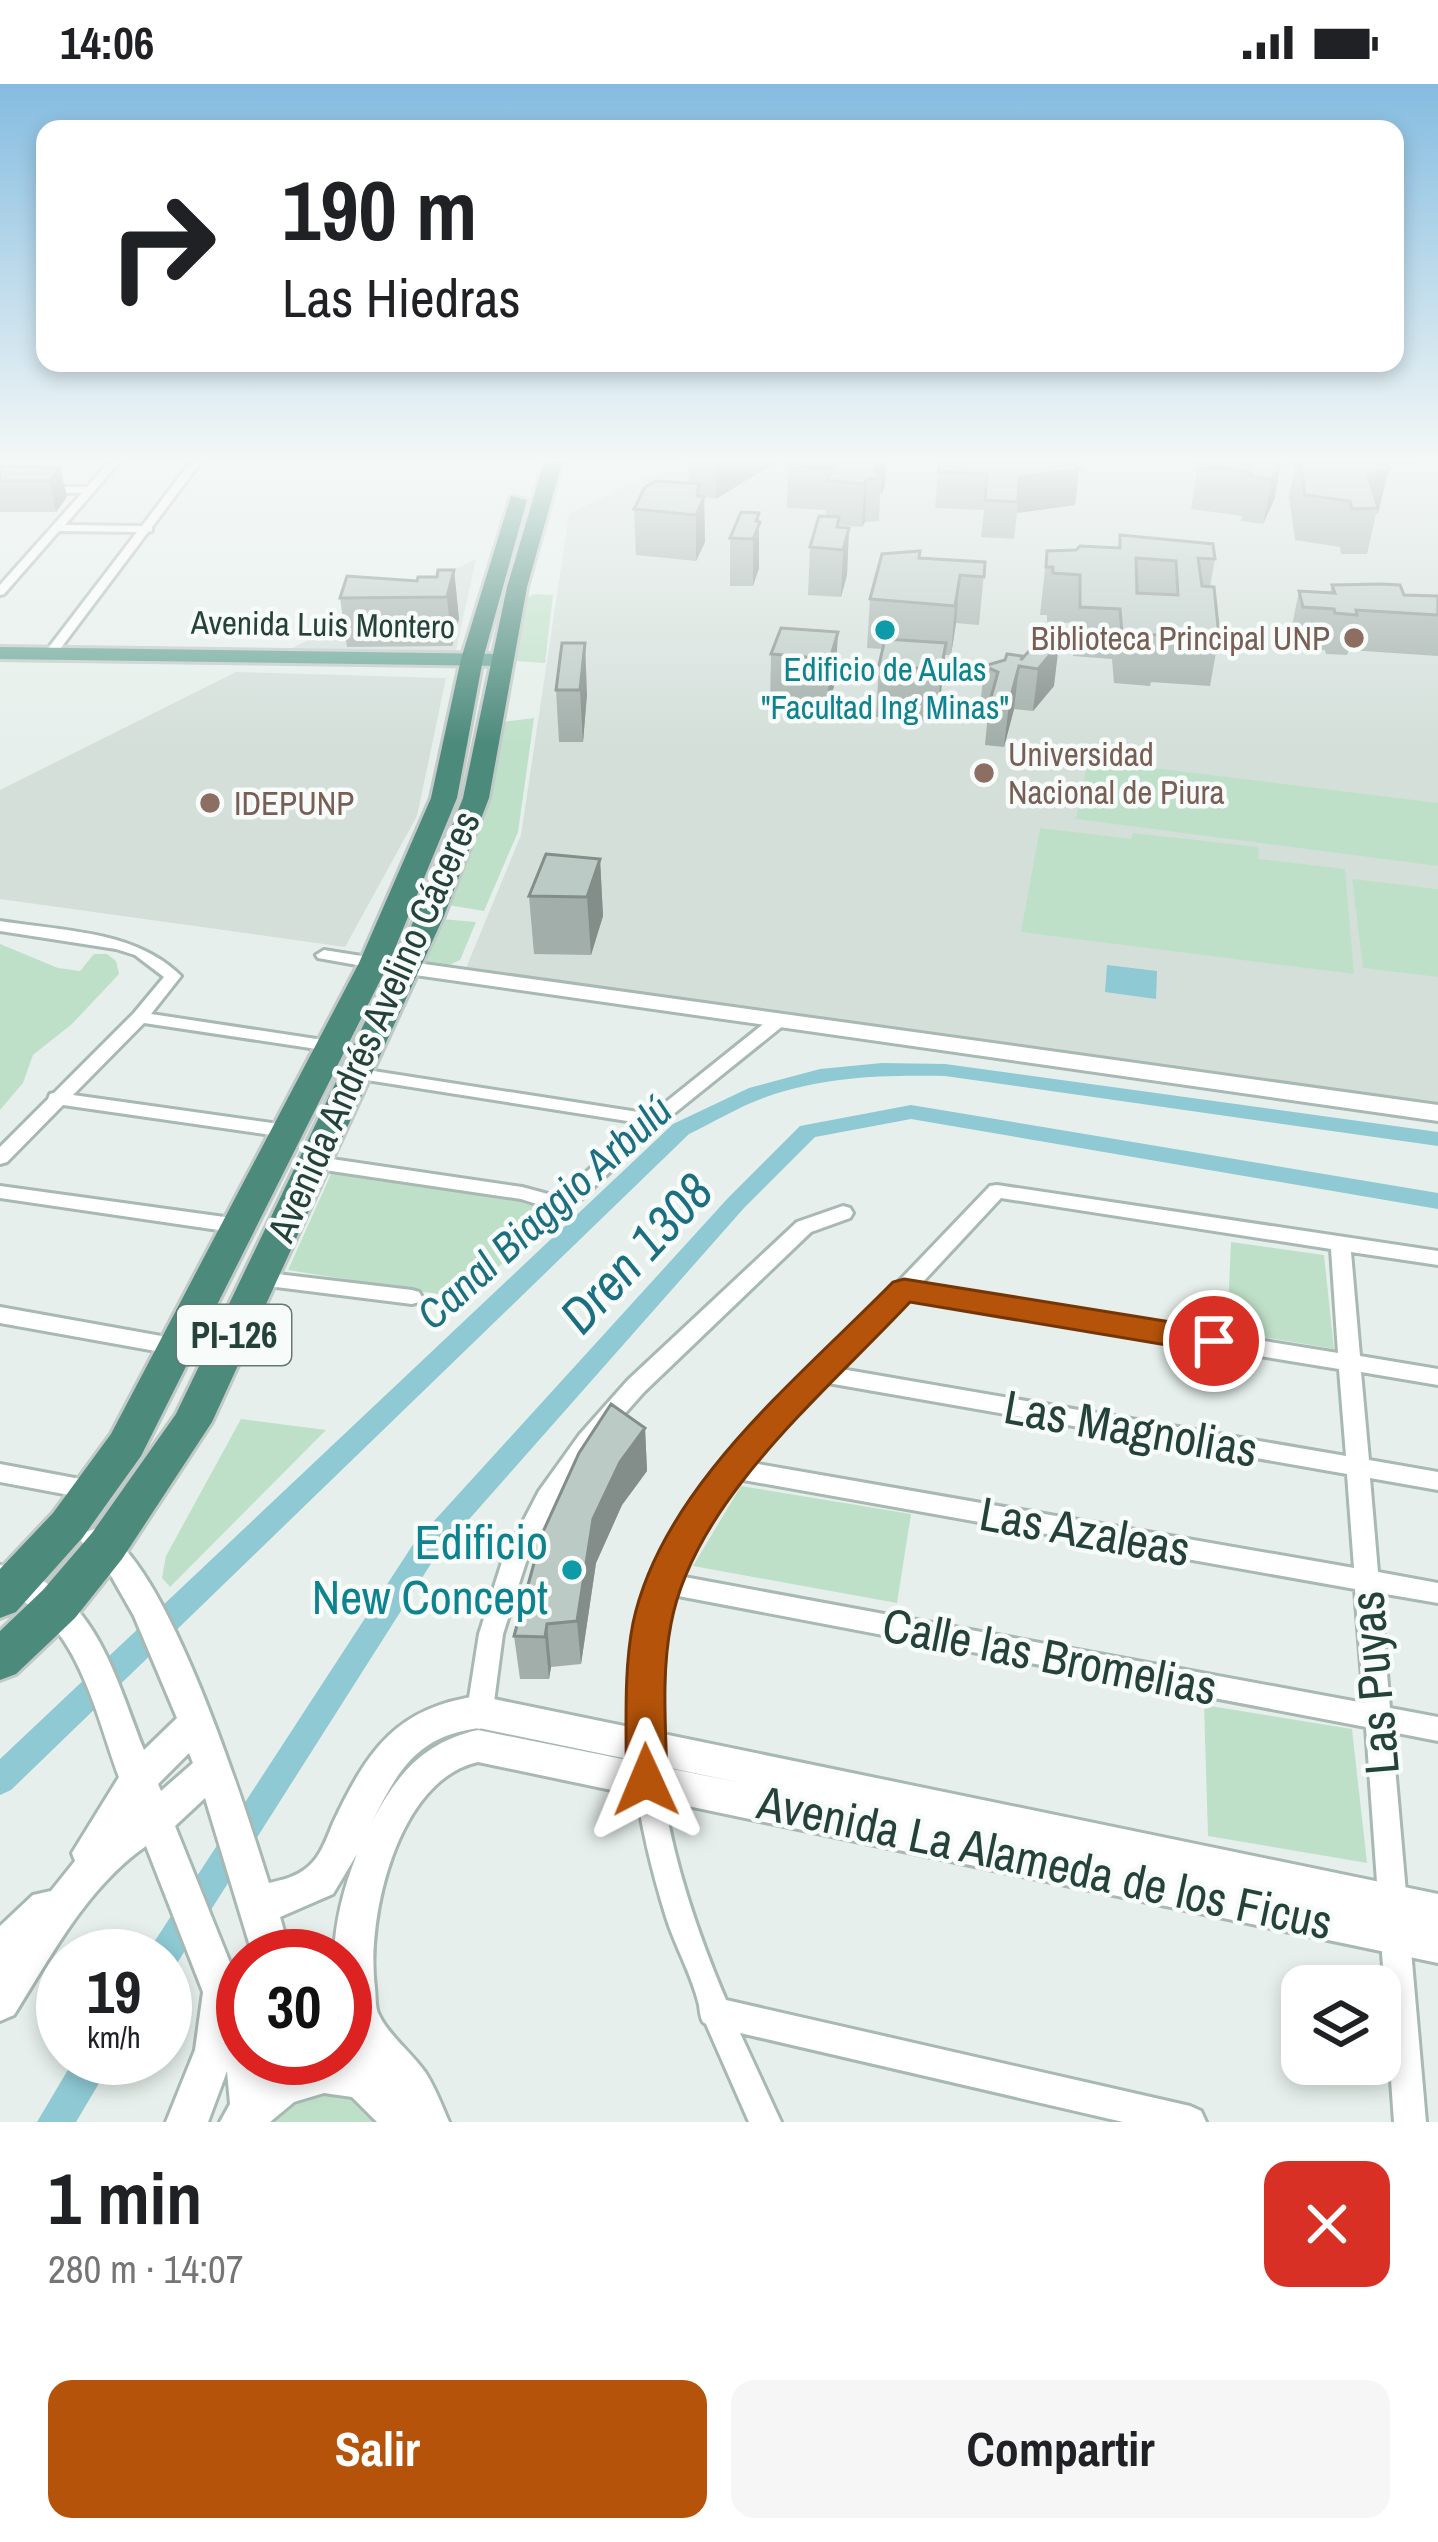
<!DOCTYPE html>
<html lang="es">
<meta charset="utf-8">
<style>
body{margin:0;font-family:"Archivo Narrow",sans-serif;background:#f6f6f6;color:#202124;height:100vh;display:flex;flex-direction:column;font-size:45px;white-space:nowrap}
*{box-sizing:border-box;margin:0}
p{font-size:39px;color:#757577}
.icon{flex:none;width:66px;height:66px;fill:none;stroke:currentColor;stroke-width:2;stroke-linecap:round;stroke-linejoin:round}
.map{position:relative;height:2038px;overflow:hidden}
.drawer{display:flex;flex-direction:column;background:#fff;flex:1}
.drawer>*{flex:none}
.banner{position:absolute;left:36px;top:36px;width:1368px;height:252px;border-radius:24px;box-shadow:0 6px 18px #0003;background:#fff;color:#202124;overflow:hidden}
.tools{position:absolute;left:1281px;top:1881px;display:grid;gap:24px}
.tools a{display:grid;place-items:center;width:120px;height:120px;border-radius:24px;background:#fff;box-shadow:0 6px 18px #0003;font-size:60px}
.speed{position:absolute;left:36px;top:1845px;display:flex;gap:24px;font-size:60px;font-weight:700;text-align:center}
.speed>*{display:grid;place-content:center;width:156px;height:156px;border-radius:50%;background:#fff;box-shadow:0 6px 18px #0003;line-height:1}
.speed small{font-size:30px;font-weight:400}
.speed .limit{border:18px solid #d22;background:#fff;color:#111}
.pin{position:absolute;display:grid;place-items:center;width:102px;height:102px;color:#fff;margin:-51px;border:6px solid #fff;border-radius:50%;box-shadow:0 3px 12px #0007}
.me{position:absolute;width:132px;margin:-66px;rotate:359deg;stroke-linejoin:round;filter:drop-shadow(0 0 9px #0008)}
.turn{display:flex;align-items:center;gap:42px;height:252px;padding:0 48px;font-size:54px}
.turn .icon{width:156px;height:156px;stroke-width:2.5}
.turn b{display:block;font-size:84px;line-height:102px}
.round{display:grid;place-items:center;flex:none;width:126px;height:126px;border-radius:24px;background:#f6f6f6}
.head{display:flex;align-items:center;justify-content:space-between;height:204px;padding:0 48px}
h1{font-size:72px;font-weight:800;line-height:90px}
.button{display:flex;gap:24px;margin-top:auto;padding:24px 48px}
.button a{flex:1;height:138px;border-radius:24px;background:#b45309;color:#fff;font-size:48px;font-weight:800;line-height:138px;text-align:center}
.button a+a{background:#f6f6f6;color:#202124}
.status{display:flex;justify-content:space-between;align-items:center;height:84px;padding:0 60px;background:#fff;direction:ltr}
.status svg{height:33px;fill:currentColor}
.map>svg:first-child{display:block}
.built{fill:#d4dfda}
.green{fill:#bfe0c8}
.water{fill:#8ec9d4}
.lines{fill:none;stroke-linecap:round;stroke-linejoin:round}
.canal{fill:#8ec9d4;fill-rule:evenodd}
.minor-casing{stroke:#a8b8b2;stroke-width:6}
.tertiary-casing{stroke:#a8b8b2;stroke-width:6}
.primary-casing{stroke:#c2cac8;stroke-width:6}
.trunk-casing{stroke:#c2cac8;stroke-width:6}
.minor{fill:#fff;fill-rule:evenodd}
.tertiary{fill:#fff;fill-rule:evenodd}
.primary{fill:#6aa596;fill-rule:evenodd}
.trunk{fill:#4c8a7c;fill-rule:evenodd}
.wall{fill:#a1aea9}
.shaded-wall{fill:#838d89}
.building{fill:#bbcac4;stroke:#838d89;stroke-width:3;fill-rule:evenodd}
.route{fill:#b45309;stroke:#753606;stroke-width:3}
.culture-dot{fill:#0f9aa8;stroke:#f7fbf9;stroke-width:4.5}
.education-dot{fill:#8d6e63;stroke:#f7fbf9;stroke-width:4.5}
.labels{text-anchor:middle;stroke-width:9;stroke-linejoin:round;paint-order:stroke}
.far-street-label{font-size:33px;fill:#24423a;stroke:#f7fbf9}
.far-education-label{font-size:33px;fill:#785e54;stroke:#f7fbf9;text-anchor:start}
.far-culture-label{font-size:33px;fill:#0d838f;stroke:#f7fbf9}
.shield{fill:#f7fbf9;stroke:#637a73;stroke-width:3}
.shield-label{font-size:36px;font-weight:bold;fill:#24423a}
.street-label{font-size:39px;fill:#24423a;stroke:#f7fbf9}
.water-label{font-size:42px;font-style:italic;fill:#1c6f80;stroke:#f7fbf9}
.near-street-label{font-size:48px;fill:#24423a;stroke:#f7fbf9}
.near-culture-label{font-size:48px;fill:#0d838f;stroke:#f7fbf9;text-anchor:end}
.near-water-label{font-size:51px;font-style:italic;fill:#1c6f80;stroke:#f7fbf9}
</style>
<div class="status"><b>14:06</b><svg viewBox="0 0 49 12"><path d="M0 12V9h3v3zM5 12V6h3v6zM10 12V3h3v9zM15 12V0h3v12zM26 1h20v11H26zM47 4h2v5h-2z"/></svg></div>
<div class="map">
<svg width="1438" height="2038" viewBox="0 0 1438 2038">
<rect width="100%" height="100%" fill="#e6efeb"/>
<!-- built -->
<path class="built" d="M 683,375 L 1438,375 L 1438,1022 L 464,889 L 521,751 L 569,430 Z
M 476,475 L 455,571 L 284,568 Z
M 236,588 L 446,594 L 417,732 L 345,863 L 0,815 L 0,706 Z"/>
<!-- green -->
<path class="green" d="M 534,510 L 553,511 L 545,579 L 515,577 L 528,513 Z
M 0,573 L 449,580 L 452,583 L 0,578 Z
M 534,634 L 518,748 L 484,827 L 448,821 L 488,723 L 502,638 Z
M 1088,676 L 1438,719 L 1438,782 L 1076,735 Z
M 1040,744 L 1131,755 L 1133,749 L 1258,763 L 1259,775 L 1345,785 L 1354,890 L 1021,848 Z
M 1352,795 L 1438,805 L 1438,893 L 1363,884 Z
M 441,835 L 476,838 L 460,876 L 445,883 L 419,878 Z
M 0,860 L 58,884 L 80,887 L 94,870 L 107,870 L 116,877 L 119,890 L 72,940 L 33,971 L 23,999 L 0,1026 Z
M 332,1088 L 494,1110 L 558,1127 L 458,1221 L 437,1210 L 288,1186 Z
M 1231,1158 L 1324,1171 L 1334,1265 L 1227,1247 Z
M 241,1335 L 326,1346 L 170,1503 L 162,1494 L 166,1472 Z
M 741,1402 L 911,1430 L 897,1519 L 693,1482 Z
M 1204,1621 L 1352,1645 L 1367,1779 L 1208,1752 Z
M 331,2007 L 355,2015 L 378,2038 L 263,2038 L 305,2010 Z"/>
<!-- water -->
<path class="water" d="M 1107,881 L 1157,887 L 1156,915 L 1105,908 Z"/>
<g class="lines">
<!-- canal -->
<path class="canal" d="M 882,979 L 945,980 L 1438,1048 L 1438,1062 L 945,992 C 884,991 825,992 766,1013 C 740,1022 714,1038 689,1050 L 11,1706 L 0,1711 L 0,1675 L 673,1040 L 749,1004 L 820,985 Z
M 911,1021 L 1438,1109 L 1438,1125 L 911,1035 L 815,1053 L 744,1124 L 434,1475 L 174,1884 L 165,1888 L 165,1872 L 145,1872 L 414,1459 L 728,1114 L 800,1042 Z
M 75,1974 L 114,1974 L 76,2038 L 37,2038 Z"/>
<defs>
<path id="minor" d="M 112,375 L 122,375 L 65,441 L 142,442 L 193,375 L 203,375 L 152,443 L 152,447 L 148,448 L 54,573 L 46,573 L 46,567 L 137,448 L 59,447 L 4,510 L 0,511 L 0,501 L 82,409 L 0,408 L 0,402 L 87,403 Z
M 0,837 C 61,847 135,846 181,892 L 151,930 L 336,958 L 339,962 L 330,967 L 144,939 L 73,1011 L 286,1041 L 295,1047 L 292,1051 L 286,1053 L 63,1021 L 7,1078 L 0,1080 L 0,1063 L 48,1015 L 50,1010 L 54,1009 L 134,929 L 164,893 L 135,871 L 116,865 L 0,847 Z
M 324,866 L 374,874 L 382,879 L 374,884 L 318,874 L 316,871 Z
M 778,932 L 786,937 L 784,941 L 661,1040 L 569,1126 L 562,1128 L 521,1115 L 311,1084 L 302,1078 L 311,1072 L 522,1103 L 559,1113 L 640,1039 L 354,994 L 345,989 L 354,984 L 651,1030 L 772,933 Z
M 997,1101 L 1438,1167 L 1438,1181 L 1351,1168 L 1360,1272 L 1438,1285 L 1438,1301 L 1361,1288 L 1369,1376 L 1438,1388 L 1438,1406 L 1370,1394 L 1378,1488 L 1438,1499 L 1438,1519 L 1380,1509 L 1390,1624 L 1438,1633 L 1438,1657 L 1392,1648 L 1426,2038 L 1394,2038 L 1366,1643 L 673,1511 C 632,1644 673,1792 726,1916 L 1190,2022 L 1201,2027 L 1206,2038 L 1123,2038 L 740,1949 L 781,2038 L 749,2038 L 706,1940 L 703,1938 C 700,1933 700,1927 699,1921 C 692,1891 675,1862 666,1833 C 632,1723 615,1614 652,1502 L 650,1499 L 683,1433 L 725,1379 L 990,1102 ZM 1001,1114 L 1331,1165 L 1338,1269 L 920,1201 ZM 908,1214 L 1339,1285 L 1346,1372 L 841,1285 ZM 828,1299 L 1347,1390 L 1354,1484 L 752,1379 ZM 738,1395 L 1355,1505 L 1364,1619 L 679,1492 L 700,1446 Z
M 0,1102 L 239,1135 L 246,1137 L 249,1142 L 246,1147 L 239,1149 L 0,1114 Z
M 843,1122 L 850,1124 L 853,1129 L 850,1134 L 811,1148 L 644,1308 L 596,1362 L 556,1420 L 526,1478 L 503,1550 L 492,1633 L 488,1641 L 479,1645 L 470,1641 L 466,1633 L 479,1550 L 502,1478 L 539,1407 L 580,1350 L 628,1296 L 797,1138 Z
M 260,1188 L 412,1206 L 419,1208 L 422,1213 L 419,1218 L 412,1220 L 253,1200 L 250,1195 L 253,1190 Z
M 0,1223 L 178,1255 L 185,1257 L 189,1263 L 185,1269 L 178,1271 L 0,1239 Z
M 0,1380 L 96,1398 L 104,1400 L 107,1407 L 104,1414 L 96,1416 L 0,1398 Z"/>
<path id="tertiary" d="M 374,873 L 1438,1021 L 1438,1037 L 366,884 L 363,879 L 366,874 Z
M 97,1444 C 166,1468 246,1727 269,1799 C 281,1796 293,1794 304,1786 C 320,1775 326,1756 333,1739 C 367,1667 396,1623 479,1612 L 1438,1810 L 1438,1879 L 478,1678 C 397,1696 366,1834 375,1904 C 376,1912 375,1925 379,1931 C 389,1952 412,1969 425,1988 C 435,2003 442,2022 449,2038 L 377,2038 L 352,2013 L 324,2009 L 294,2018 L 270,2038 L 220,2038 L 230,2020 L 227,1987 L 208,2038 L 166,2038 L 195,1966 L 203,1908 L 146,1762 C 87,1803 51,1872 14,1931 L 0,1937 L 0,1842 L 33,1811 L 51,1807 L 75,1777 L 72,1769 L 119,1693 C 96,1632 75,1524 0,1509 L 0,1481 C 94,1500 113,1588 144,1666 L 177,1634 L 134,1532 L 110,1490 L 81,1457 L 86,1448 ZM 479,1644 L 742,1699 L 478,1646 C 424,1658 397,1690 372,1738 C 398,1686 417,1652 479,1644 ZM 189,1669 L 193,1679 L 161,1707 L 158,1700 ZM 205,1714 L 253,1872 L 291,1872 L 280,1833 L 333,1810 L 357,1770 C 344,1803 335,1836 334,1872 L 345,1872 L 345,1974 L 300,1974 L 268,1988 L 266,1974 L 243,1974 L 243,1911 L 175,1742 Z"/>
<path id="primary" d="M 0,563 L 502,570 L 512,576 L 502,582 L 0,575 Z"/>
<path id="trunk" d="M 545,375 L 563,375 L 527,503 L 489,714 L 444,832 L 212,1338 L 122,1475 L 75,1534 L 16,1590 L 0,1596 L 0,1547 L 43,1506 L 92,1449 L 176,1330 L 416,832 L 463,714 L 507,503 Z
M 511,412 L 527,416 L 483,575 L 457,714 L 389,879 L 141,1372 L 83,1453 L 16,1528 L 0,1534 L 0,1485 L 53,1429 L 111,1350 L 359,879 L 431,714 L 461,575 Z"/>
</defs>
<!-- minor casing -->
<use href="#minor" class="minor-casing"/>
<!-- tertiary casing -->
<use href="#tertiary" class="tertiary-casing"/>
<!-- primary casing -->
<use href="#primary" class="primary-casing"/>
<!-- trunk casing -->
<use href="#trunk" class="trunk-casing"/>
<!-- minor -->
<use href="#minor" class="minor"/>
<!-- tertiary -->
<use href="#tertiary" class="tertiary"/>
<!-- primary -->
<use href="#primary" class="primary"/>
<!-- trunk -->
<use href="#trunk" class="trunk"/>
</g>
<!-- wall -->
<path class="wall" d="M 689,375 L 771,375 L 771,381 L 716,415 L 699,411 L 704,413 L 705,458 L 696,477 L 636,471 L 634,425 L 689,400 Z
M 790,375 L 886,375 L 885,402 L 880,411 L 879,437 L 865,438 L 862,443 L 839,441 L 839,443 L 849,444 L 847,491 L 841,513 L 808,511 L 810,463 L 826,433 L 826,426 L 787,424 L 788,382 Z
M 1282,375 L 1274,416 L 1263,440 L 1241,437 L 1242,432 L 1191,425 L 1198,381 Z
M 1288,375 L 1412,375 L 1411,380 L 1385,380 L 1378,429 L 1376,430 L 1367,470 L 1341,470 L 1340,463 L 1295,456 L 1289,412 L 1295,384 Z
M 0,382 L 60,384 L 67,413 L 56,428 L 0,428 Z
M 1079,385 L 1075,421 L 1017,429 L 1014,455 L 981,453 L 984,426 L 935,424 L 938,388 Z
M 759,429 L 759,484 L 753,502 L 730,502 L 730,454 Z
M 1120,451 L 1215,475 L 1210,503 L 1219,552 L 1210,602 L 1151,598 L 1150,602 L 1114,599 L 1112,575 L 1073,572 L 1074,539 L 1047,538 L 1047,531 L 1040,531 L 1047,467 L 1118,464 Z
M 920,474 L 985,478 L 979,541 L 956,539 L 951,571 L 945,571 L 937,638 L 876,633 L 879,581 L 883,565 L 867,564 L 870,515 Z
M 454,486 L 459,535 L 452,562 L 347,563 L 340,514 L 437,493 Z
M 1332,501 L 1404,511 L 1438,512 L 1438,572 L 1349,566 L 1347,571 L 1326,570 L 1325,566 L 1294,564 L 1291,547 L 1299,507 L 1330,509 Z
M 838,548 L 835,599 L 827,626 L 770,621 L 771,570 Z
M 1039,556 L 1054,602 L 1033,627 L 1014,625 L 1004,663 L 985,661 L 988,629 L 980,625 L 984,582 L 1021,575 Z
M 562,559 L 587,610 L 583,658 L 559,658 L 556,606 Z
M 600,775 L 603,832 L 591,871 L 534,870 L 529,812 Z
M 645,1344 L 647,1387 L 622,1421 L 596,1479 L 581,1580 L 551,1583 L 549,1595 L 520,1595 L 514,1552 Z"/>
<!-- shaded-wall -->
<path class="shaded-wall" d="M 716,375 L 771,375 L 771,381 L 716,415 Z
M 866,375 L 867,395 L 865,438 L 862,443 Z
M 880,375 L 886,375 L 885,402 L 881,411 L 881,394 L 874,386 Z
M 1282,375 L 1274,416 L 1263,440 L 1272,395 Z
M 60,384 L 67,413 L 56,428 L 49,397 Z
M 1079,385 L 1075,421 L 1017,429 L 1019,393 Z
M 1389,385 L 1378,429 L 1376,430 L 1378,424 L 1368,391 Z
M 699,400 L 699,424 L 704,413 L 705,458 L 696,477 L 696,431 Z
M 759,429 L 759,484 L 753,502 L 753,455 Z
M 849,444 L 847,491 L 841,513 L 843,466 Z
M 454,486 L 459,535 L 452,562 L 447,513 Z
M 960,491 L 956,539 L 951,571 L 955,522 Z
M 838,548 L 835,599 L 827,626 L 830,575 Z
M 585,559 L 587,610 L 583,658 L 580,606 Z
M 946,559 L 941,610 L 937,638 L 941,586 Z
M 1059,560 L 1054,602 L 1033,627 L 1038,585 Z
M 1019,582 L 1014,625 L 1004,663 L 1009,620 Z
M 600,775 L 603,832 L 591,871 L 587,813 Z
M 645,1344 L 647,1387 L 622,1421 L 596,1479 L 581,1580 L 577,1537 L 593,1435 L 620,1378 Z
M 547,1540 L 551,1583 L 549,1595 L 545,1553 Z"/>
<!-- building -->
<path class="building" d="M 790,375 L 880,375 L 874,386 L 881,394 L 867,395 L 864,400 L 827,396 L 834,384 L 788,382 Z
M 941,375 L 1065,375 L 1079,385 L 1019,393 L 1018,418 L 985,416 L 987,390 L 938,388 Z
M 1201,375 L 1282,375 L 1272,395 L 1250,392 L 1252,388 L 1198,381 Z
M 1300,375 L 1382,375 L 1389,385 L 1368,391 L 1378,424 L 1352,425 L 1350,417 L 1305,411 Z
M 0,382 L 60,384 L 49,397 L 0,397 Z
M 656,397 L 699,400 L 697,412 L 704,413 L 696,431 L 634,425 L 645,403 Z
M 741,428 L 759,429 L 756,437 L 760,438 L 753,455 L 730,454 Z
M 819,432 L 839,433 L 837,443 L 849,444 L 843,466 L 810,463 Z
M 1120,451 L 1213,460 L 1215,475 L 1198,474 L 1202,502 L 1214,503 L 1219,552 L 1158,547 L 1159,551 L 1122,549 L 1120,525 L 1080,523 L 1080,491 L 1053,489 L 1053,483 L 1046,483 L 1047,467 L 1076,466 L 1080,462 L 1120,464 ZM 1136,474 L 1176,477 L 1178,511 L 1137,509 Z
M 920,467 L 919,474 L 985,478 L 984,493 L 960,491 L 955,522 L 870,515 L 882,470 Z
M 438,486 L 454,486 L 447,513 L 340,514 L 347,492 L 417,497 L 418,493 L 437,493 Z
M 1381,500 L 1400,501 L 1404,511 L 1438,512 L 1438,531 L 1356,526 L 1357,531 L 1335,529 L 1334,525 L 1303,523 L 1299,507 L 1335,509 L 1332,501 Z
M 781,544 L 838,548 L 830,575 L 771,570 Z
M 885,555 L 946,559 L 941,586 L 879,581 Z
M 1039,556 L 1059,560 L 1038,585 L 1019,582 L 1009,620 L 990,617 L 998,588 L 984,582 L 1005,576 L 1007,570 L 1022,572 L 1021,576 Z
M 562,559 L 585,559 L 580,606 L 556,606 Z
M 546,770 L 600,775 L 587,813 L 529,812 Z
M 611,1320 L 645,1344 L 620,1378 L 593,1435 L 577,1537 L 547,1540 L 545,1553 L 514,1552 L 542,1450 L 579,1369 Z"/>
<!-- sky -->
<linearGradient id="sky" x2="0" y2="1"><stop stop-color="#84bce0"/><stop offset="0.57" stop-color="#f4f8f6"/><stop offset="1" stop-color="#f4f8f6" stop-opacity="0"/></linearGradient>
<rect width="1438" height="660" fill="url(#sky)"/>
<!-- route -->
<path class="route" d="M 904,1195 L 1214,1245 L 1225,1249 L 1230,1257 L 1225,1265 L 1214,1269 L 910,1218 C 826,1308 694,1416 671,1540 C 661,1591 666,1645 667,1696 L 661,1710 L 646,1715 L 632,1710 L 626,1696 C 627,1645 623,1590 633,1539 C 662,1403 798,1295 893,1198 Z"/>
<!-- markers -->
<g class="culture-dot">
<circle cx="885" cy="546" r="12"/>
<circle cx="572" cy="1486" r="12"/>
</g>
<g class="education-dot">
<circle cx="1354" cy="554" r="12"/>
<circle cx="984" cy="689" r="12"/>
<circle cx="210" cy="719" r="12"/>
</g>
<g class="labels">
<!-- far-street labels -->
<g class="far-street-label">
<text transform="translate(323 540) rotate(1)" y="12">Avenida Luis Montero</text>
</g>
<!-- far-education labels -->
<g class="far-education-label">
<text x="1330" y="566" text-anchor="end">Biblioteca Principal UNP</text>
<text x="1008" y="682">Universidad<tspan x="1008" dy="38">Nacional de Piura</tspan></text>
<text x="234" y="731">IDEPUNP</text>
</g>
<!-- far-culture labels -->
<g class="far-culture-label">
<text x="885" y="597">Edificio de Aulas<tspan x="885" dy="38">"Facultad Ing Minas"</tspan></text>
</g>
<!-- shield labels -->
<rect class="shield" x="177" y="1221" width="114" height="60" rx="9"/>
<g class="shield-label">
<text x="234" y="1264">PI-126</text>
</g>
<!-- street labels -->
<g class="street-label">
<text transform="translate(373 942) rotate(-66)" y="14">Avenida Andrés Avelino Cáceres</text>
</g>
<!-- water labels -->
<g class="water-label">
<text transform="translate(544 1128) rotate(-42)" y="15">Canal Biaggio Arbulú</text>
</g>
<!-- near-street labels -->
<g class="near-street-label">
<text transform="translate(1131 1344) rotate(10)" y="17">Las Magnolias</text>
<text transform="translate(1085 1447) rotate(10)" y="17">Las Azaleas</text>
<text transform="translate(1050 1572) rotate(11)" y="17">Calle las Bromelias</text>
<text transform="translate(1374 1599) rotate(-95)" y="17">Las Puyas</text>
<text transform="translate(1045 1778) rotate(12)" y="17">Avenida La Alameda de los Ficus</text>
</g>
<!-- near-culture labels -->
<g class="near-culture-label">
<text x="548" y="1475">Edificio<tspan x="548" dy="55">New Concept</tspan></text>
</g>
<!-- near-water labels -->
<g class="near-water-label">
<text transform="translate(636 1169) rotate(-47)" y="18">Dren 1308</text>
</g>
</g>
</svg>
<div class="tools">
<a><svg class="icon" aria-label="layers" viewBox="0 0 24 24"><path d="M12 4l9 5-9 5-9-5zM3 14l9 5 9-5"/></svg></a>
</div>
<div class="speed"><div>19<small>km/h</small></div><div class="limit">30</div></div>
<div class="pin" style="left:1214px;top:1257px;background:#d93025"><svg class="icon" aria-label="arrive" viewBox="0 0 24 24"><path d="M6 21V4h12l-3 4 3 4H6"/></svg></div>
<svg class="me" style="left:646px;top:1696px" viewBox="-20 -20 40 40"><path d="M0-17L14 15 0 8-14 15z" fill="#b45309" stroke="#fff" stroke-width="4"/></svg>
<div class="banner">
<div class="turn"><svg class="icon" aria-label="right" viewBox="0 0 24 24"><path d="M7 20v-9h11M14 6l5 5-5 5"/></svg><div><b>190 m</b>Las Hiedras</div></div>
</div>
</div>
<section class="drawer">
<div class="head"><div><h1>1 min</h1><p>280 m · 14:07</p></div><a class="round" style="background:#d93025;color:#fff"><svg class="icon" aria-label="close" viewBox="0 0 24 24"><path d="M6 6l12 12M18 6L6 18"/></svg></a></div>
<div class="button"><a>Salir</a><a>Compartir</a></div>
</section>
